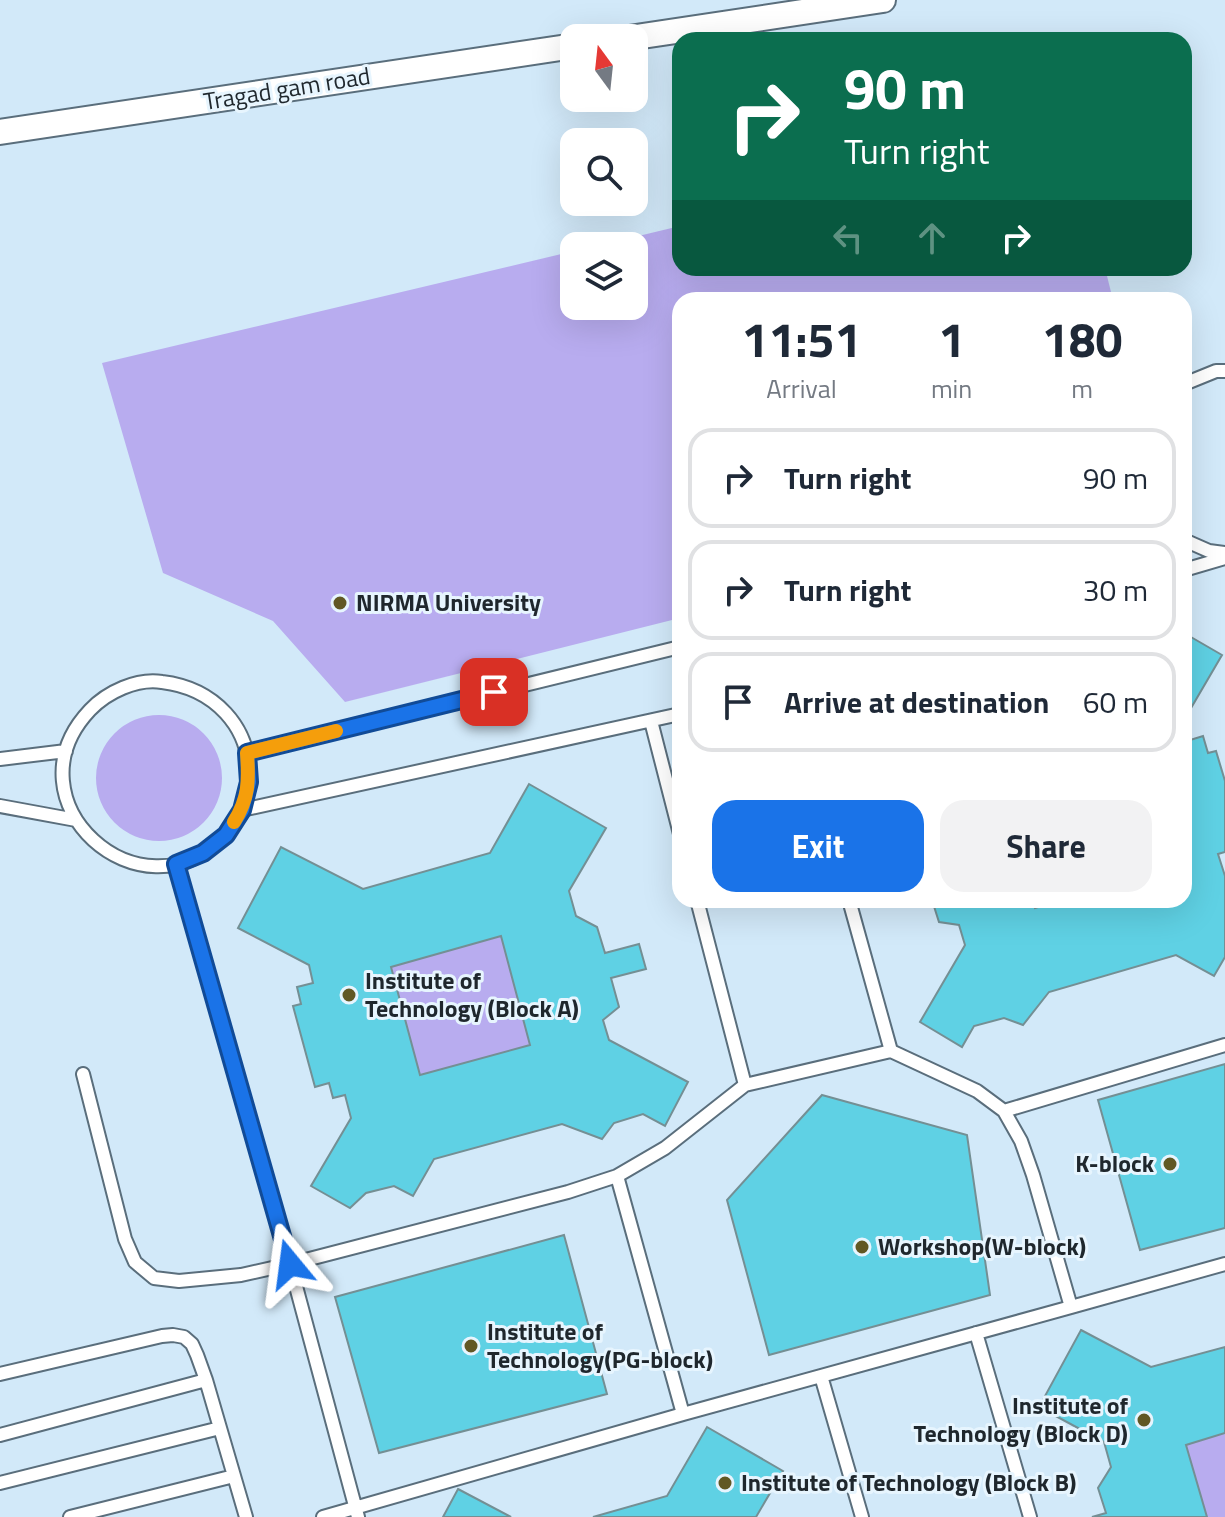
<!DOCTYPE html>
<style>
body{margin:0;font-family:"Titillium Web",sans-serif;background:#f2f2f3;color:#1f2937;height:100vh;display:flex;flex-direction:column;font-size:30px;white-space:nowrap}
*{box-sizing:border-box;margin:0}
p{font-size:26px;color:#747a83}
.icon{flex:none;width:44px;height:44px;fill:none;stroke:currentColor;stroke-width:2;stroke-linecap:round;stroke-linejoin:round}
.map{position:relative;flex:1;overflow:hidden}
.drawer{position:absolute;left:672px;top:292px;width:520px;height:616px;display:flex;flex-direction:column;background:#fff;border-radius:24px;box-shadow:0 8px 32px #0002}
.drawer>*{flex:none}
.guide{position:absolute;left:672px;top:32px;width:520px;height:244px;border-radius:24px;box-shadow:0 8px 32px #0002;background:#0b6e4f;color:#fff;overflow:hidden}
.needle{width:52px;rotate:345deg}
.buttons{position:absolute;left:560px;top:24px;display:grid;gap:16px}
.buttons a{display:grid;place-items:center;width:88px;height:88px;border-radius:16px;background:#fff;box-shadow:0 8px 32px #0002;font-size:40px}
.pin{position:absolute;display:grid;place-items:center;width:68px;height:68px;color:#fff;margin:-34px;border-radius:16px;box-shadow:0 4px 12px #0006}
.me{position:absolute;width:88px;margin:-44px;rotate:344deg;stroke-linejoin:round;filter:drop-shadow(0 0 6px #0008)}
.turn{display:flex;align-items:center;gap:28px;height:168px;padding:0 40px;font-size:36px}
.turn .icon{width:104px;height:104px;stroke-width:2.5}
.turn b{display:block;font-size:56px;line-height:68px}
.lanes{display:flex;align-items:center;height:76px;padding:0 40px;background:#0003;justify-content:center;gap:40px;direction:ltr}
.lanes .off{opacity:.35}
.eta{display:flex;justify-content:space-evenly;align-items:center;height:136px;text-align:center}
.eta b{font-size:48px;font-weight:700;line-height:56px}
.button{display:flex;gap:16px;margin-top:auto;padding:16px 40px}
.button a{flex:1;height:92px;border-radius:24px;background:#1a73e8;color:#fff;font-size:32px;font-weight:700;line-height:92px;text-align:center}
.button a+a{background:#f2f2f3;color:#1f2937}
ul{padding:0;list-style:none}
li{display:flex;align-items:center;gap:24px;height:100px;margin:0 16px 12px;padding:0 24px;border:4px solid #e0e1e3;border-radius:24px}
li div{flex:1}
li b{display:block;font-size:30px}
li em{font-style:normal}
.map>svg:first-child{display:block}
.green{fill:#b8acef}
.building{fill:#5fd1e4;stroke:#748f94;stroke-width:2;fill-rule:evenodd}
.lines{fill:none;stroke-linecap:round;stroke-linejoin:round}
.service-casing{stroke:#5a6e7c;stroke-width:16}
.minor-casing{stroke:#5a6e7c;stroke-width:28}
.service{stroke:#fff;stroke-width:12}
.minor{stroke:#fff;stroke-width:24}
.route-casing{stroke:#114b97;stroke-width:20}
.route{stroke:#1a73e8;stroke-width:14}
.slow{stroke:#f59e0b;stroke-width:14}
.poi-dot{fill:#615824;stroke:#e7f5fe;stroke-width:3}
.labels{text-anchor:middle;stroke-width:6;stroke-linejoin:round;paint-order:stroke}
.street-label{font-size:24px;fill:#1f272d;stroke:#e7f5fe}
.poi-label{font-size:24px;font-weight:bold;fill:#1f272d;stroke:#e7f5fe;text-anchor:start}
</style>
<div class="map">
<svg width="1225" height="1517" viewBox="0 0 1225 1517">
<rect width="100%" height="100%" fill="#d2e9f9"/>
<!-- green -->
<path class="green" d="M 680,226 L 680,268 L 1105,268 L 1113,300 L 680,300 L 680,618 L 345,702 L 273,621 L 163,573 L 102,363 L 574,251 L 574,306 L 634,306 L 634,246 L 597,246 Z
M96 778a63 63 0 1 1 126 0a63 63 0 1 1-126 0Z
M 501,936 L 530,1045 L 420,1075 L 391,967 Z
M 1225,1433 L 1225,1517 L 1207,1517 L 1186,1445 Z"/>
<!-- building -->
<path class="building" d="M 1184,633 L 1222,655 L 1184,720 Z
M 1184,731 L 1187,741 L 1203,736 L 1208,753 L 1216,751 L 1225,781 L 1225,852 L 1218,854 L 1225,876 L 1225,957 L 1214,976 L 1176,955 L 1049,992 L 1023,1025 L 1004,1018 L 974,1026 L 962,1047 L 920,1022 L 965,945 L 959,925 L 939,922 L 932,900 L 1032,900 L 1035,908 L 1061,900 L 1184,900 Z
M 529,784 L 606,828 L 569,891 L 576,916 L 597,927 L 605,953 L 639,944 L 646,969 L 611,978 L 619,1007 L 603,1020 L 609,1040 L 688,1082 L 665,1126 L 643,1114 L 614,1123 L 602,1139 L 562,1124 L 434,1159 L 413,1196 L 394,1186 L 366,1193 L 350,1208 L 311,1186 L 351,1118 L 345,1095 L 333,1098 L 329,1083 L 315,1087 L 293,1006 L 301,1004 L 297,987 L 313,983 L 309,965 L 238,928 L 281,847 L 363,889 L 490,853 ZM 501,936 L 530,1045 L 420,1075 L 391,967 Z
M 1225,1064 L 1225,1228 L 1140,1250 L 1098,1100 Z
M 822,1095 L 967,1135 L 990,1295 L 769,1355 L 727,1200 Z
M 564,1235 L 607,1394 L 379,1453 L 335,1297 Z
M 1081,1330 L 1151,1367 L 1225,1347 L 1225,1433 L 1186,1445 L 1207,1517 L 1092,1517 L 1106,1513 L 1098,1488 L 1111,1467 L 1104,1442 L 1039,1407 Z
M 707,1427 L 783,1471 L 756,1517 L 593,1517 L 667,1496 Z
M 458,1489 L 511,1517 L 443,1517 Z"/>
<g class="lines">
<defs>
<path id="service" d="M 1184,384 L 1216,371 L 1225,371
M 1184,540 L 1209,551 L 1225,553
M 1184,570 L 1225,558
M 651,721 L 680,834
M 247,753 L 680,647
M 0,759 L 66,751
M 0,806 L 76,820
M 242,810 C 244,801 248,790 249,781 C 252,726 213,688 162,682 C 137,678 107,692 90,710 C 4,801 140,924 225,836 C 231,829 236,818 242,810 L 680,714
M 176,864 L 290,1264 L 358,1517
M 697,900 L 745,1085
M 849,900 L 891,1051
M 83,1074 L 125,1239 L 135,1262 L 154,1278 L 179,1281 L 241,1275 L 290,1264 L 568,1192 L 617,1176 L 665,1148 L 745,1085 L 891,1051 L 977,1091 L 1004,1111 L 1021,1141 L 1033,1175 L 1071,1307 L 683,1414 L 617,1176
M 1004,1111 L 1225,1045
M 1071,1307 L 1225,1264
M 976,1333 L 1030,1517
M 0,1374 L 162,1336 L 173,1335 L 184,1337 L 192,1344 L 197,1355 L 206,1380 L 246,1517
M 821,1376 L 862,1517
M 0,1435 L 206,1380
M 0,1483 L 220,1428
M 70,1517 L 234,1476
M 323,1517 L 683,1414"/>
<path id="minor" d="M 629,38 L 883,0
M 0,132 L 574,46"/>
</defs>
<!-- service casing -->
<use href="#service" class="service-casing"/>
<!-- minor casing -->
<use href="#minor" class="minor-casing"/>
<!-- service -->
<use href="#service" class="service"/>
<!-- minor -->
<use href="#minor" class="minor"/>
</g>
<g class="lines">
<defs>
<path id="route" d="M 290,1264 L 176,864 L 203,853 L 226,835 L 242,810 L 249,782 L 247,753 L 494,692"/>
</defs>
<!-- route casing -->
<use href="#route" class="route-casing"/>
<!-- route -->
<use href="#route" class="route"/>
<!-- slow -->
<path class="slow" d="M 234,822 C 249,798 249,781 247,753 L 336,731"/>
</g>
<!-- markers -->
<g class="poi-dot">
<circle cx="340" cy="603" r="8"/>
<circle cx="349" cy="995" r="8"/>
<circle cx="1170" cy="1164" r="8"/>
<circle cx="862" cy="1247" r="8"/>
<circle cx="471" cy="1346" r="8"/>
<circle cx="1144" cy="1420" r="8"/>
<circle cx="725" cy="1483" r="8"/>
</g>
<g class="labels">
<!-- street labels -->
<g class="street-label">
<text transform="translate(287 89) rotate(-9)" y="8">Tragad gam road</text>
</g>
<!-- poi labels -->
<g class="poi-label">
<text x="356" y="611">NIRMA University</text>
<text x="365" y="989">Institute of<tspan x="365" dy="28">Technology (Block A)</tspan></text>
<text x="1154" y="1172" text-anchor="end">K-block</text>
<text x="878" y="1255">Workshop(W-block)</text>
<text x="487" y="1340">Institute of<tspan x="487" dy="28">Technology(PG-block)</tspan></text>
<text x="1128" y="1414" text-anchor="end">Institute of<tspan x="1128" dy="28">Technology (Block D)</tspan></text>
<text x="741" y="1491">Institute of Technology (Block B)</text>
</g>
</g>
</svg>
<div class="buttons">
<a><svg class="needle" viewBox="-14 -14 28 28"><path d="M0-13l5 13h-10z" fill="#e53935"/><path d="M0 13l5-13h-10z" fill="#747a83"/></svg></a>
<a><svg class="icon" aria-label="search" viewBox="0 0 24 24"><circle cx="10" cy="10" r="6"/><path d="M15 15l6 6"/></svg></a>
<a><svg class="icon" aria-label="layers" viewBox="0 0 24 24"><path d="M12 4l9 5-9 5-9-5zM3 14l9 5 9-5"/></svg></a>
</div>
<div class="pin" style="left:494px;top:692px;background:#d93025"><svg class="icon" aria-label="arrive" viewBox="0 0 24 24"><path d="M6 21V4h12l-3 4 3 4H6"/></svg></div>
<svg class="me" style="left:290px;top:1264px" viewBox="-20 -20 40 40"><path d="M0-17L14 15 0 8-14 15z" fill="#1a73e8" stroke="#fff" stroke-width="4"/></svg>
<div class="guide">
<div class="turn"><svg class="icon" aria-label="right" viewBox="0 0 24 24"><path d="M7 20v-9h11M14 6l5 5-5 5"/></svg><div><b>90 m</b>Turn right</div></div>
<div class="lanes"><svg class="icon off" aria-label="left" viewBox="0 0 24 24"><path d="M17 20v-9H6M10 6l-5 5 5 5"/></svg><svg class="icon off" aria-label="ahead" viewBox="0 0 24 24"><path d="M12 20V5M6 11l6-6 6 6"/></svg><svg class="icon" aria-label="right" viewBox="0 0 24 24"><path d="M7 20v-9h11M14 6l5 5-5 5"/></svg></div>
</div>
<section class="drawer">
<div class="eta">
<div><b>11:51</b><p>Arrival</p></div>
<div><b>1</b><p>min</p></div>
<div><b>180</b><p>m</p></div>
</div>
<ul>
<li><svg class="icon" aria-label="right" viewBox="0 0 24 24"><path d="M7 20v-9h11M14 6l5 5-5 5"/></svg><div><b>Turn right</b></div><em>90 m</em></li>
<li><svg class="icon" aria-label="right" viewBox="0 0 24 24"><path d="M7 20v-9h11M14 6l5 5-5 5"/></svg><div><b>Turn right</b></div><em>30 m</em></li>
<li><svg class="icon" aria-label="arrive" viewBox="0 0 24 24"><path d="M6 21V4h12l-3 4 3 4H6"/></svg><div><b>Arrive at destination</b></div><em>60 m</em></li>
</ul>
<div class="button"><a>Exit</a><a>Share</a></div>
</section>
</div>
